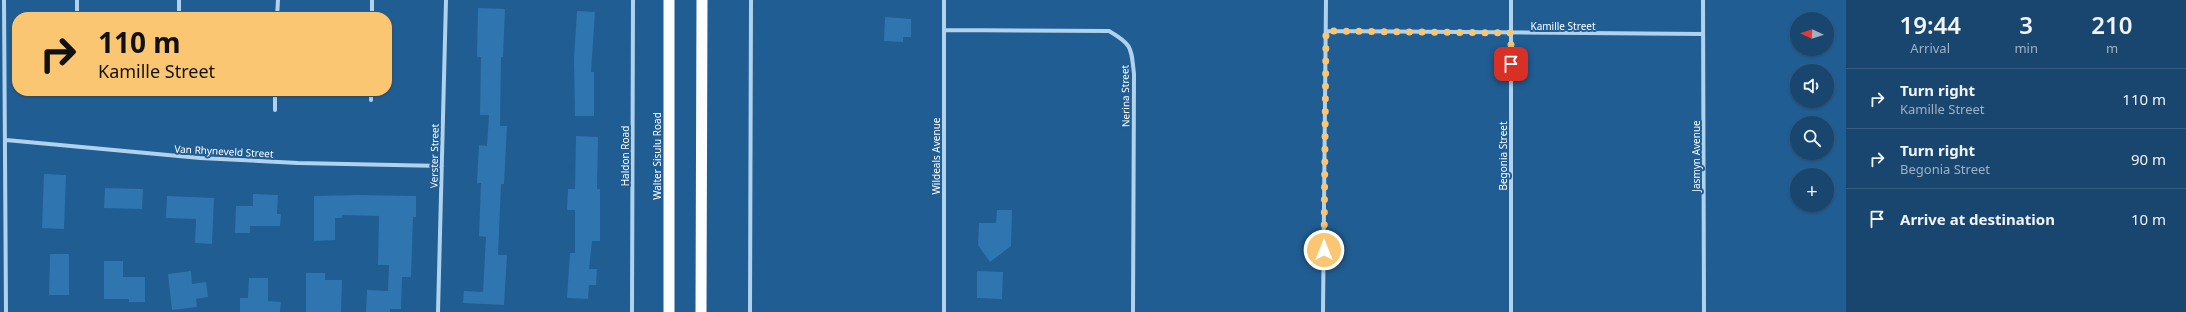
<!DOCTYPE html>
<style>
body{margin:0;font-family:"Noto Sans",sans-serif;background:#255076;color:#f1f3f6;height:100vh;display:flex;flex-direction:column;font-size:15px;white-space:nowrap}
*{box-sizing:border-box;margin:0}
p{font-size:13px;color:#9fb1c2}
.icon{flex:none;width:22px;height:22px;fill:none;stroke:currentColor;stroke-width:2;stroke-linecap:round;stroke-linejoin:round}
.map{position:relative;flex:1;overflow:hidden}
.drawer{display:flex;flex-direction:column;background:#18466e;width:340px}
.drawer>*{flex:none}
.hud{position:absolute;left:12px;top:12px;width:380px;height:84px;border-radius:16px;box-shadow:0 1px 3px #0004,0 0 0 1px #365e81;background:#fbc672;color:#111;overflow:hidden}
.needle{width:26px;rotate:273deg}
.tools{position:absolute;left:1790px;top:12px;display:grid;gap:8px}
.tools a{display:grid;place-items:center;width:44px;height:44px;border-radius:50%;background:#18466e;box-shadow:0 1px 3px #0004,0 0 0 1px #365e81;font-size:20px}
.pin{position:absolute;display:grid;place-items:center;width:34px;height:34px;color:#fff;margin:-17px;border-radius:8px;box-shadow:0 2px 6px #0006}
.me{position:absolute;width:44px;margin:-22px;rotate:0deg;stroke-linejoin:round;filter:drop-shadow(0 0 3px #0008)}
.turn{display:flex;align-items:center;gap:14px;height:84px;padding:0 20px;font-size:18px}
.turn .icon{width:52px;height:52px;stroke-width:2.5}
.turn b{display:block;font-size:28px;line-height:34px}
.eta{display:flex;justify-content:space-evenly;align-items:center;height:68px;text-align:center}
.eta b{font-size:24px;font-weight:600;line-height:28px}
ul{padding:0;list-style:none}
li{display:flex;align-items:center;gap:12px;height:60px;padding:0 20px;border-top:1px solid #365e81}
li div{flex:1}
li b{display:block;font-size:15px}
li em{font-style:normal}
main{display:flex;flex:1;min-height:0}
.map>svg:first-child{display:block}
.building{fill:#2f75af}
.lines{fill:none;stroke-linecap:round;stroke-linejoin:round}
.minor{stroke:#b1d2ed;stroke-width:4}
.trunk{stroke:#fcfdff;stroke-width:11}
.route{stroke:#fbc672;stroke-width:7;stroke-dasharray:0 12.6}
.labels{text-anchor:middle;stroke-width:4;stroke-linejoin:round;paint-order:stroke}
.street-label{font-size:10px;fill:#fff;stroke:#205d92}
</style>
<main>
<div class="map">
<svg width="1846" height="312" viewBox="0 0 1846 312">
<rect width="100%" height="100%" fill="#205d92"/>
<!-- building -->
<path class="building" d="M 478,8 L 505,9 L 503,57 L 501,57 L 500,126 L 507,126 L 504,184 L 501,184 L 498,255 L 507,255 L 504,305 L 463,303 L 464,291 L 483,292 L 486,237 L 479,236 L 481,183 L 477,183 L 479,145 L 487,146 L 489,115 L 480,115 L 481,57 L 477,57 Z
M 577,11 L 595,12 L 591,72 L 594,72 L 594,116 L 575,116 L 574,59 Z
M 885,17 L 911,19 L 911,37 L 903,37 L 903,42 L 884,41 Z
M 576,136 L 598,137 L 597,189 L 600,189 L 600,241 L 592,241 L 589,269 L 597,269 L 596,285 L 589,285 L 588,299 L 567,298 L 570,253 L 575,253 L 575,210 L 567,210 L 568,189 L 575,189 Z
M 44,174 L 66,175 L 64,229 L 42,228 Z
M 105,188 L 143,189 L 142,209 L 104,208 Z
M 253,194 L 278,195 L 277,214 L 281,214 L 280,226 L 250,226 L 250,233 L 235,233 L 236,206 L 253,206 Z
M 358,195 L 416,196 L 416,217 L 413,217 L 411,277 L 402,277 L 401,309 L 390,309 L 390,312 L 366,312 L 367,290 L 388,291 L 389,265 L 378,265 L 379,216 L 342,215 L 342,218 L 335,218 L 335,240 L 314,241 L 314,196 Z
M 167,196 L 214,198 L 212,244 L 195,243 L 196,219 L 166,218 Z
M 997,210 L 1012,210 L 1011,246 L 990,262 L 978,245 L 979,223 L 996,223 Z
M 50,254 L 69,254 L 69,295 L 49,295 Z
M 104,261 L 123,261 L 123,277 L 145,277 L 145,302 L 129,302 L 129,299 L 104,299 Z
M 191,271 L 192,284 L 206,282 L 208,297 L 196,299 L 197,307 L 172,310 L 168,274 Z
M 977,271 L 1003,272 L 1002,299 L 977,298 Z
M 306,273 L 325,273 L 325,280 L 342,280 L 341,312 L 306,312 Z
M 249,278 L 268,278 L 268,301 L 281,302 L 280,312 L 240,312 L 240,298 L 248,298 Z"/>
<g class="lines">
<!-- minor -->
<path class="minor" d="M 4,0 L 6,312
M 77,0 L 77,17
M 1703,0 L 1704,312
M 179,17 L 179,0
M 277,17 L 278,0
M 372,17 L 372,0
M 944,30 L 1109,31 C 1133,45 1131,48 1134,74 L 1133,312
M 1326,31 L 1703,34
M 371,100 L 371,91
M 275,110 L 275,91
M 6,140 L 200,158 L 298,163 L 442,166
M 438,312 L 446,0
M 632,312 L 633,0
M 750,312 L 751,0
M 944,312 L 944,0
M 1323,312 L 1326,0
M 1511,312 L 1511,0"/>
<!-- trunk -->
<path class="trunk" d="M 669,312 L 669,0
M 701,312 L 702,0"/>
</g>
<g class="lines">
<!-- route -->
<path class="route" d="M 1324,250 L 1326,31 L 1511,33 L 1511,64"/>
</g>
<g class="labels">
<!-- street labels -->
<g class="street-label">
<text x="1563" y="30">Kamille Street</text>
<text transform="translate(1125 96) rotate(-91)" y="4">Nerina Street</text>
<text transform="translate(224 151) rotate(3)" y="4">Van Rhyneveld Street</text>
<text transform="translate(434 156) rotate(-89)" y="4">Verster Street</text>
<text transform="translate(625 156) rotate(-90)" y="4">Haldon Road</text>
<text transform="translate(657 156) rotate(-90)" y="4">Walter Sisulu Road</text>
<text transform="translate(936 156) rotate(-90)" y="4">Wildeals Avenue</text>
<text transform="translate(1503 156) rotate(-90)" y="4">Begonia Street</text>
<text transform="translate(1696 156) rotate(-90)" y="4">Jasmyn Avenue</text>
</g>
</g>
</svg>
<div class="tools">
<a><svg class="needle" viewBox="-14 -14 28 28"><path d="M0-13l5 13h-10z" fill="#e53935"/><path d="M0 13l5-13h-10z" fill="#9fb1c2"/></svg></a>
<a><svg class="icon" aria-label="sound" viewBox="0 0 24 24"><path d="M4 9h4l5-4v14l-5-4H4zM17 9q2 3 0 6"/></svg></a>
<a><svg class="icon" aria-label="search" viewBox="0 0 24 24"><circle cx="10" cy="10" r="6"/><path d="M15 15l6 6"/></svg></a>
<a>+</a>
</div>
<div class="pin" style="left:1511px;top:64px;background:#d93025"><svg class="icon" aria-label="arrive" viewBox="0 0 24 24"><path d="M6 21V4h12l-3 4 3 4H6"/></svg></div>
<svg class="me" style="left:1324px;top:250px" viewBox="-20 -20 40 40"><circle r="17" fill="#fbc672" stroke="#fff" stroke-width="3"/><path d="M0-11L8 9 0 5-8 9z" fill="#fff"/></svg>
<div class="hud">
<div class="turn"><svg class="icon" aria-label="right" viewBox="0 0 24 24"><path d="M7 20v-9h11M14 6l5 5-5 5"/></svg><div><b>110 m</b>Kamille Street</div></div>
</div>
</div>
<section class="drawer">
<div class="eta">
<div><b>19:44</b><p>Arrival</p></div>
<div><b>3</b><p>min</p></div>
<div><b>210</b><p>m</p></div>
</div>
<ul>
<li><svg class="icon" aria-label="right" viewBox="0 0 24 24"><path d="M7 20v-9h11M14 6l5 5-5 5"/></svg><div><b>Turn right</b><p>Kamille Street</p></div><em>110 m</em></li>
<li><svg class="icon" aria-label="right" viewBox="0 0 24 24"><path d="M7 20v-9h11M14 6l5 5-5 5"/></svg><div><b>Turn right</b><p>Begonia Street</p></div><em>90 m</em></li>
<li><svg class="icon" aria-label="arrive" viewBox="0 0 24 24"><path d="M6 21V4h12l-3 4 3 4H6"/></svg><div><b>Arrive at destination</b></div><em>10 m</em></li>
</ul>
</section>
</main>
